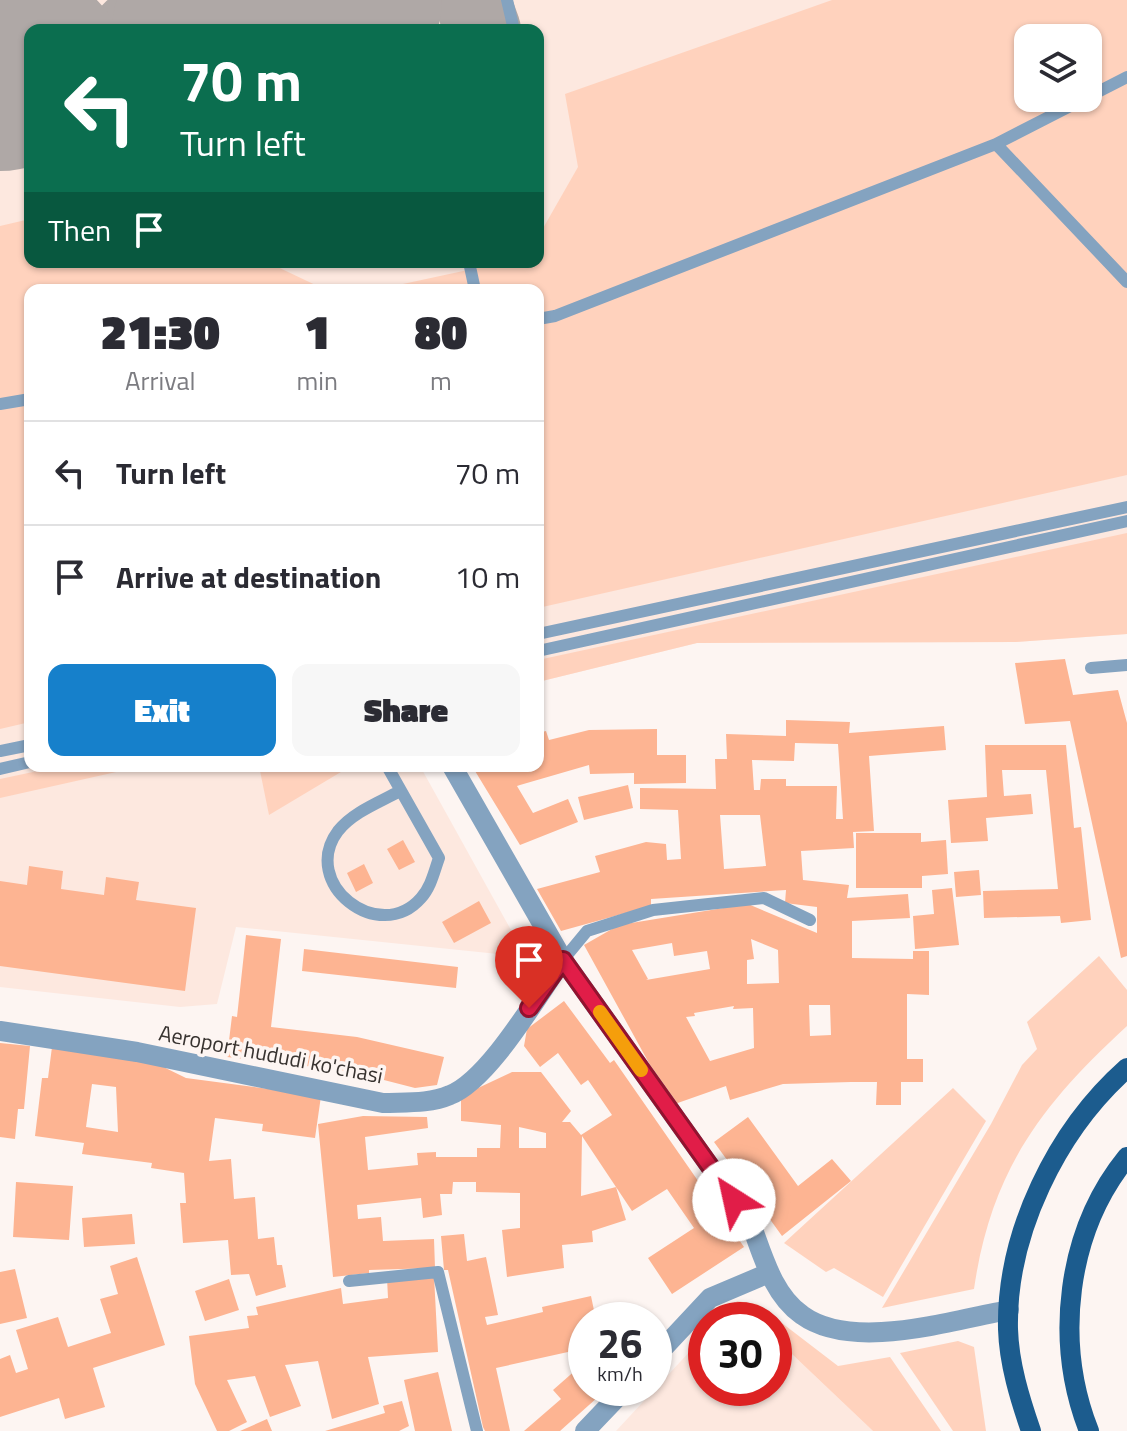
<!DOCTYPE html>
<style>
body{margin:0;font-family:"Titillium Web",sans-serif;background:#f7f7f7;color:#2b2b33;height:100vh;display:flex;flex-direction:column;font-size:30px;white-space:nowrap}
*{box-sizing:border-box;margin:0}
p{font-size:26px;color:#7c7c81}
.icon{flex:none;width:44px;height:44px;fill:none;stroke:currentColor;stroke-width:2;stroke-linecap:round;stroke-linejoin:round}
.map{position:relative;flex:1;overflow:hidden}
.panel{position:absolute;left:24px;top:284px;width:520px;height:488px;display:flex;flex-direction:column;background:#fff;border-radius:16px;box-shadow:0 2px 6px #0004}
.panel>*{flex:none}
.top-card{position:absolute;left:24px;top:24px;width:520px;height:244px;border-radius:16px;box-shadow:0 2px 6px #0004;background:#0b6e4f;color:#fff;overflow:hidden}
.buttons{position:absolute;left:1014px;top:24px;display:grid;gap:16px}
.buttons a{display:grid;place-items:center;width:88px;height:88px;border-radius:16px;background:#fff;box-shadow:0 2px 6px #0004;font-size:40px}
.speed{position:absolute;left:568px;top:1302px;display:flex;gap:16px;font-size:40px;font-weight:700;text-align:center}
.speed>*{display:grid;place-content:center;width:104px;height:104px;border-radius:50%;background:#fff;box-shadow:0 2px 6px #0004;line-height:1}
.speed small{font-size:20px;font-weight:400}
.speed .limit{border:12px solid #d22;background:#fff;color:#111}
.pin{position:absolute;display:grid;place-items:center;width:68px;height:68px;color:#fff;margin:-82px -34px;border-radius:50% 50% 50% 0;rotate:-45deg;box-shadow:0 0 8px #0007}
.pin .icon{rotate:45deg}
.me{position:absolute;width:88px;margin:-44px;rotate:325deg;stroke-linejoin:round;filter:drop-shadow(0 0 6px #0008)}
.turn{display:flex;align-items:center;gap:28px;height:168px;padding:0 24px;font-size:36px}
.turn .icon{width:104px;height:104px;stroke-width:2.5}
.turn b{display:block;font-size:56px;line-height:68px}
.then{display:flex;align-items:center;height:76px;padding:0 24px;background:#0003;gap:16px;font-size:30px}
.eta{display:flex;justify-content:space-evenly;align-items:center;height:136px;text-align:center}
.eta b{font-size:48px;font-weight:800;line-height:56px}
.button{display:flex;gap:16px;margin-top:auto;padding:16px 24px}
.button a{flex:1;height:92px;border-radius:16px;background:#1680cb;color:#fff;font-size:32px;font-weight:800;line-height:92px;text-align:center}
.button a+a{background:#f7f7f7;color:#2b2b33}
ul{padding:0;list-style:none}
li{display:flex;align-items:center;gap:24px;height:104px;padding:0 24px;border-top:2px solid #e1e1e2}
li div{flex:1}
li b{display:block;font-size:30px}
li em{font-style:normal}
.map>svg:first-child{display:block}
.built{fill:#fde8df;fill-rule:evenodd}
.green{fill:#ffd2bd;fill-rule:evenodd}
.lines{fill:none;stroke-linecap:round;stroke-linejoin:round}
.taxiway{stroke:#afa8a6;stroke-width:76}
.runway{stroke:#afa8a6;stroke-width:192}
.building{fill:#fdb492;fill-rule:evenodd}
.lane{stroke:#84a3c0;stroke-width:12}
.street{stroke:#84a3c0;stroke-width:20}
.primary{stroke:#1c5c8e;stroke-width:20}
.route-casing{stroke:#92132f;stroke-width:20}
.route{stroke:#e11d48;stroke-width:14}
.slow{stroke:#f59e0b;stroke-width:14}
.labels{text-anchor:middle;stroke-width:7;stroke-linejoin:round;paint-order:stroke}
.street-label{font-size:22px;fill:#383330;stroke:#fdf5f2}
</style>
<div class="map">
<svg width="1127" height="1431" viewBox="0 0 1127 1431">
<rect width="100%" height="100%" fill="#fdf5f2"/>
<!-- built -->
<path class="built" d="M 0,0 L 1127,0 L 1127,634 L 1016,642 L 697,643 L 538,682 L 538,290 L 30,290 L 30,766 L 420,766 L 526,957 L 236,927 L 217,1004 L 180,1007 L 0,987 ZM 30,30 L 538,30 L 538,262 L 30,262 ZM 1028,38 L 1088,38 L 1088,98 L 1028,98 Z
M 706,1334 L 706,1388 L 774,1388 L 774,1337 L 873,1431 L 616,1431 Z"/>
<!-- green -->
<path class="green" d="M 832,0 L 1127,0 L 1127,475 L 538,608 L 538,290 L 375,290 L 505,262 L 538,262 L 538,237 L 578,167 L 565,94 ZM 1028,38 L 1088,38 L 1088,98 L 1028,98 Z
M 30,219 L 30,262 L 267,262 L 326,290 L 30,290 L 30,722 L 0,729 L 0,226 Z
M 1127,533 L 1127,634 L 1016,642 L 697,643 L 538,682 L 538,660 Z
M 61,766 L 143,766 L 0,798 L 0,779 Z
M 259,766 L 351,766 L 269,815 Z
M 1099,956 L 1127,990 L 1127,1026 C 1041,1105 991,1171 974,1289 L 882,1308 L 991,1124 L 1022,1065 L 1037,1049 L 1027,1022 Z
M 953,1088 L 986,1121 L 883,1297 L 834,1268 L 826,1272 L 784,1243 Z
M 736,1301 L 757,1304 L 838,1366 L 890,1357 L 941,1431 L 873,1431 L 774,1337 L 774,1320 L 756,1320 Z
M 958,1341 L 974,1347 L 986,1431 L 953,1431 L 900,1353 Z"/>
<g class="lines">
<!-- taxiway -->
<path class="taxiway" d="M 472,0 L 483,30
M 131,30 L 167,0
M 194,30 L 237,0
M 0,76 L 3,75"/>
<!-- runway -->
<path class="runway" d="M 208,30 L 346,0
M 0,75 L 30,69"/>
</g>
<!-- building -->
<path class="building" d="M 1065,659 L 1073,695 L 1118,690 L 1127,723 L 1127,956 L 1121,958 L 1070,721 L 1025,724 L 1015,663 Z
M 786,720 L 850,722 L 849,733 L 944,726 L 946,750 L 869,756 L 874,831 L 853,832 L 854,848 L 801,851 L 803,880 L 849,885 L 847,898 L 908,894 L 910,918 L 852,921 L 852,958 L 913,959 L 913,951 L 929,951 L 929,995 L 907,994 L 907,1059 L 923,1059 L 923,1082 L 901,1082 L 901,1105 L 876,1105 L 877,1082 L 851,1082 L 783,1084 L 730,1100 L 726,1086 L 672,1105 L 584,945 L 619,925 L 748,904 L 817,933 L 817,907 L 785,903 L 786,890 L 651,899 L 651,906 L 561,931 L 537,889 L 600,872 L 595,856 L 646,842 L 666,844 L 667,860 L 681,859 L 678,810 L 640,809 L 640,788 L 716,789 L 715,759 L 727,759 L 726,734 L 786,736 ZM 795,743 L 838,744 L 843,819 L 836,819 L 837,786 L 786,786 L 786,779 L 761,779 L 760,790 L 754,790 L 752,760 L 794,761 ZM 720,815 L 760,815 L 766,866 L 724,869 ZM 751,939 L 778,950 L 779,983 L 747,984 L 747,960 L 754,959 ZM 672,943 L 674,956 L 707,951 L 710,969 L 646,980 L 648,979 L 632,950 ZM 809,1005 L 830,1005 L 831,1035 L 810,1036 ZM 734,1006 L 733,1009 L 753,1008 L 754,1048 L 710,1061 L 686,1017 L 695,1016 L 694,1013 Z
M 657,729 L 657,755 L 686,755 L 686,783 L 634,784 L 634,773 L 590,774 L 589,765 L 520,785 L 517,786 L 533,813 L 568,799 L 578,822 L 520,845 L 472,766 L 538,766 L 538,733 L 546,731 L 549,740 L 589,730 Z
M 985,745 L 1066,745 L 1074,828 L 1081,827 L 1091,920 L 1061,923 L 1060,916 L 984,918 L 983,891 L 1058,889 L 1046,770 L 1002,770 L 1004,796 L 1031,794 L 1033,814 L 986,818 L 988,841 L 951,843 L 948,800 L 987,797 Z
M 628,785 L 633,808 L 584,820 L 578,797 Z
M 856,833 L 921,833 L 921,842 L 946,840 L 948,874 L 922,876 L 922,888 L 856,888 Z
M 403,840 L 415,862 L 399,870 L 387,849 Z
M 364,864 L 373,883 L 356,892 L 347,873 Z
M 29,866 L 63,871 L 61,889 L 104,895 L 106,877 L 139,882 L 136,900 L 196,908 L 185,991 L 0,966 L 0,881 L 27,885 Z
M 979,870 L 981,895 L 956,897 L 954,872 Z
M 952,888 L 959,945 L 915,949 L 913,916 L 934,914 L 932,890 Z
M 479,901 L 491,923 L 454,943 L 442,922 Z
M 246,935 L 281,939 L 271,1027 L 357,1037 L 444,1057 L 437,1085 L 415,1088 L 349,1071 L 227,1057 L 232,1016 L 237,1017 Z
M 304,949 L 458,967 L 456,988 L 302,971 Z
M 564,1001 L 610,1063 L 614,1060 L 744,1247 L 672,1294 L 648,1258 L 694,1228 L 667,1189 L 632,1211 L 582,1136 L 581,1196 L 616,1187 L 626,1220 L 592,1231 L 593,1242 L 562,1245 L 564,1268 L 507,1277 L 502,1230 L 520,1228 L 520,1193 L 476,1192 L 476,1182 L 453,1182 L 452,1194 L 440,1194 L 442,1215 L 423,1218 L 421,1198 L 357,1205 L 358,1219 L 381,1217 L 383,1241 L 434,1239 L 435,1268 L 369,1270 L 369,1273 L 333,1277 L 318,1124 L 363,1116 L 427,1117 L 428,1128 L 365,1137 L 368,1170 L 418,1165 L 417,1153 L 436,1152 L 436,1157 L 477,1157 L 477,1148 L 500,1148 L 501,1125 L 461,1121 L 461,1096 L 512,1072 L 541,1072 L 571,1111 L 562,1122 L 570,1122 L 581,1135 L 612,1115 L 588,1080 L 581,1085 L 558,1053 L 540,1067 L 524,1046 L 527,1029 ZM 519,1127 L 546,1133 L 546,1148 L 519,1148 Z
M 0,1043 L 30,1046 L 24,1109 L 18,1109 L 15,1139 L 0,1137 Z
M 52,1047 L 149,1060 L 186,1078 L 321,1096 L 315,1138 L 262,1131 L 263,1124 L 215,1118 L 209,1161 L 231,1159 L 234,1199 L 255,1197 L 258,1239 L 274,1237 L 277,1265 L 282,1265 L 286,1287 L 256,1296 L 249,1274 L 231,1275 L 228,1240 L 183,1243 L 180,1203 L 186,1203 L 184,1173 L 151,1168 L 152,1163 L 82,1154 L 84,1143 L 35,1136 L 42,1078 L 48,1078 ZM 92,1084 L 116,1087 L 118,1132 L 86,1127 Z
M 748,1117 L 798,1186 L 832,1159 L 851,1181 L 782,1236 L 714,1142 Z
M 16,1182 L 73,1186 L 69,1240 L 13,1237 Z
M 132,1214 L 135,1244 L 84,1247 L 82,1218 Z
M 464,1234 L 467,1261 L 486,1257 L 498,1315 L 485,1317 L 487,1325 L 543,1312 L 542,1307 L 591,1296 L 596,1320 L 586,1320 L 586,1348 L 496,1368 L 510,1431 L 485,1431 L 483,1427 L 448,1270 L 444,1270 L 441,1236 Z
M 137,1257 L 165,1345 L 93,1368 L 105,1407 L 65,1419 L 59,1398 L 0,1417 L 0,1359 L 10,1355 L 16,1373 L 28,1369 L 16,1330 L 58,1317 L 68,1347 L 111,1333 L 100,1299 L 118,1294 L 110,1266 Z
M 15,1269 L 27,1318 L 0,1324 L 0,1272 Z
M 434,1276 L 438,1352 L 368,1357 L 379,1404 L 332,1419 L 318,1361 L 285,1365 L 301,1406 L 270,1417 L 255,1376 L 227,1380 L 247,1422 L 229,1431 L 217,1431 L 195,1384 L 189,1336 L 249,1328 L 247,1316 L 258,1315 L 256,1307 L 341,1288 L 343,1304 L 388,1298 L 387,1278 Z
M 229,1279 L 239,1310 L 205,1321 L 195,1291 Z
M 586,1361 L 586,1388 L 608,1388 L 560,1431 L 524,1431 L 561,1399 L 553,1390 Z
M 438,1372 L 452,1431 L 415,1431 L 404,1380 Z
M 402,1401 L 409,1426 L 399,1431 L 325,1431 L 385,1413 L 383,1406 Z
M 267,1419 L 272,1431 L 240,1431 Z"/>
<g class="lines">
<!-- lane -->
<path class="lane" d="M 507,0 L 514,30
M 1088,97 L 1127,77
M 1086,98 L 996,144 L 1127,282
M 469,262 L 475,290
M 538,319 L 555,316 L 996,144
M 0,404 L 30,399
M 538,634 L 1127,507
M 538,651 L 1127,521
M 1091,668 L 1127,665
M 0,751 L 30,745
M 387,766 L 439,858 C 434,872 431,887 421,898 C 379,946 299,883 338,831 C 353,812 380,802 400,791
M 0,769 L 30,762
M 563,960 L 587,931 L 653,910 L 764,898 L 810,920
M 349,1281 L 438,1272 L 477,1431"/>
<!-- street -->
<path class="street" d="M 452,766 L 563,960 L 751,1224 C 763,1256 773,1295 802,1315 C 853,1352 951,1320 1009,1310
M 0,1031 L 137,1052 L 383,1103 C 406,1102 429,1104 450,1095 C 489,1080 537,996 563,960
M 654,1358 L 710,1298 L 769,1273
M 585,1431 L 626,1388"/>
<!-- primary -->
<path class="primary" d="M 1031,1431 C 1020,1399 1009,1364 1008,1329 C 1006,1233 1057,1130 1127,1068
M 1089,1431 C 1054,1342 1066,1232 1127,1157"/>
</g>
<g class="lines">
<defs>
<path id="route" d="M 529,1008 L 563,960 L 734,1200"/>
</defs>
<!-- route casing -->
<use href="#route" class="route-casing"/>
<!-- route -->
<use href="#route" class="route"/>
<!-- slow -->
<path class="slow" d="M 600,1012 L 641,1070"/>
</g>
<g class="labels">
<!-- street labels -->
<g class="street-label">
<text transform="translate(271 1054) rotate(11)" y="8">Aeroport hududi ko'chasi</text>
</g>
</g>
</svg>
<div class="buttons">
<a><svg class="icon" aria-label="layers" viewBox="0 0 24 24"><path d="M12 4l9 5-9 5-9-5zM3 14l9 5 9-5"/></svg></a>
</div>
<div class="speed"><div>26<small>km/h</small></div><div class="limit">30</div></div>
<div class="pin" style="left:529px;top:1008px;background:#d93025"><svg class="icon" aria-label="arrive" viewBox="0 0 24 24"><path d="M6 21V4h12l-3 4 3 4H6"/></svg></div>
<svg class="me" style="left:734px;top:1200px" viewBox="-20 -20 40 40"><circle r="19" fill="#fff"/><path d="M0-13L10 11 0 6-10 11z" fill="#e11d48"/></svg>
<div class="top-card">
<div class="turn"><svg class="icon" aria-label="left" viewBox="0 0 24 24"><path d="M17 20v-9H6M10 6l-5 5 5 5"/></svg><div><b>70 m</b>Turn left</div></div>
<div class="then">Then<svg class="icon" aria-label="arrive" viewBox="0 0 24 24"><path d="M6 21V4h12l-3 4 3 4H6"/></svg></div>
</div>
<section class="panel">
<div class="eta">
<div><b>21:30</b><p>Arrival</p></div>
<div><b>1</b><p>min</p></div>
<div><b>80</b><p>m</p></div>
</div>
<ul>
<li><svg class="icon" aria-label="left" viewBox="0 0 24 24"><path d="M17 20v-9H6M10 6l-5 5 5 5"/></svg><div><b>Turn left</b></div><em>70 m</em></li>
<li><svg class="icon" aria-label="arrive" viewBox="0 0 24 24"><path d="M6 21V4h12l-3 4 3 4H6"/></svg><div><b>Arrive at destination</b></div><em>10 m</em></li>
</ul>
<div class="button"><a>Exit</a><a>Share</a></div>
</section>
</div>
